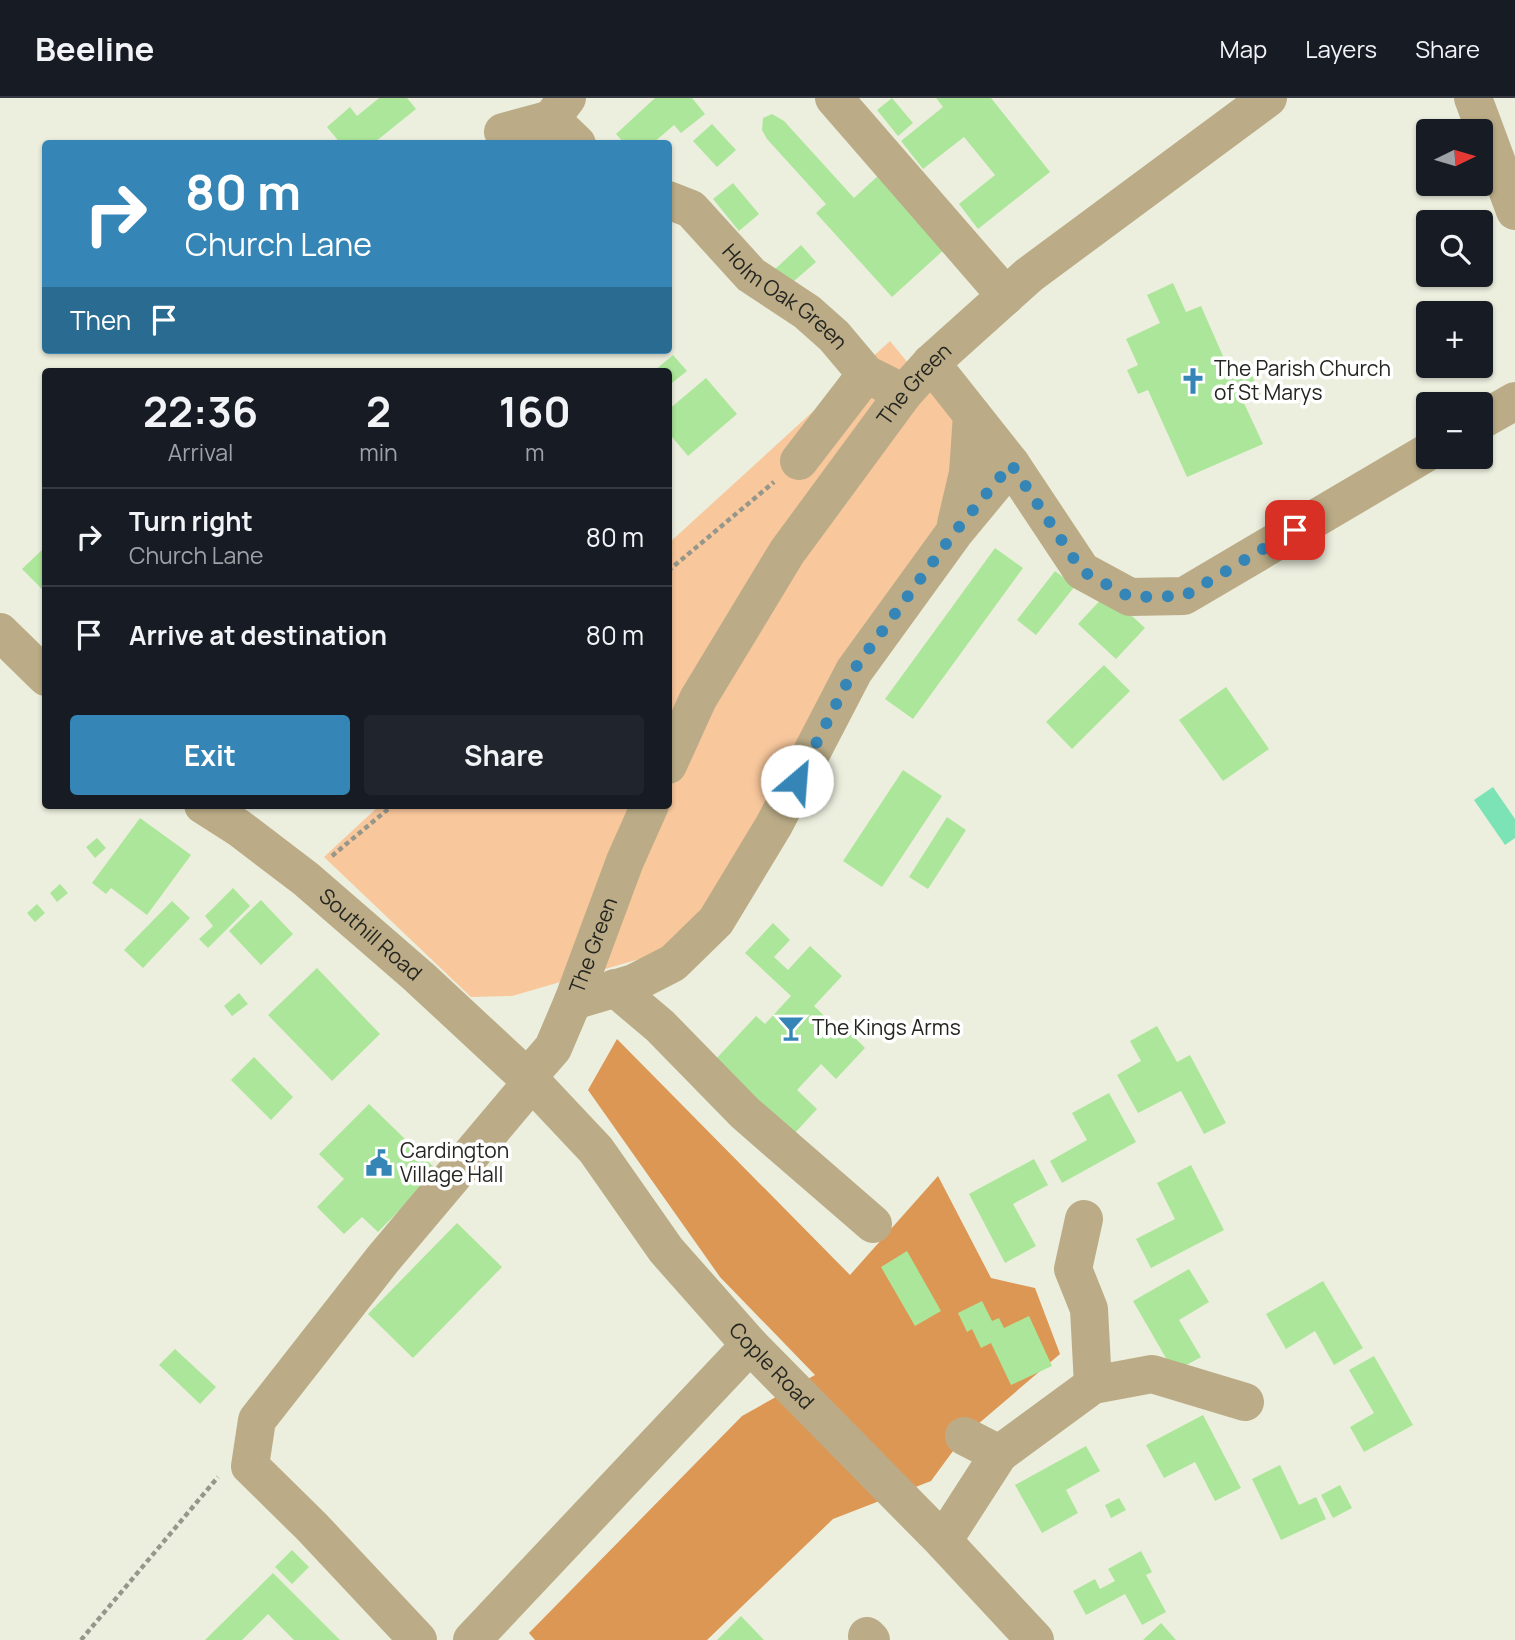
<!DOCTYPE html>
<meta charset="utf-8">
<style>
body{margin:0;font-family:Manrope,sans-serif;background:#20242c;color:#f1f3f6;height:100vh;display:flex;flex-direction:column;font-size:26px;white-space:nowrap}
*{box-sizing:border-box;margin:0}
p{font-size:23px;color:#9ea1a6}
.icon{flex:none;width:38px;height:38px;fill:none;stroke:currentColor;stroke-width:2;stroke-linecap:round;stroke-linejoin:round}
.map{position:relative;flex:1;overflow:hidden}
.details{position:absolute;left:42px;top:270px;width:630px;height:441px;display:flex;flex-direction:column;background:#171b24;border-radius:7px;box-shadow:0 2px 5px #0004}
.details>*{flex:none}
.top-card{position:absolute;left:42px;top:42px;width:630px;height:214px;border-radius:7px;box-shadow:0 2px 5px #0004;background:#3586b7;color:#fff;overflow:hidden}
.needle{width:46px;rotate:85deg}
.fabs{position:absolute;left:1416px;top:21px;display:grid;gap:14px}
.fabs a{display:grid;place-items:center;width:77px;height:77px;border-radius:7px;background:#171b24;box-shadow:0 2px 5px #0004;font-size:35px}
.pin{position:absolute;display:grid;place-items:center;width:60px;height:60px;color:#fff;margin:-30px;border-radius:14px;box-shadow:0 4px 10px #0006}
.me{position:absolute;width:77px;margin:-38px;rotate:27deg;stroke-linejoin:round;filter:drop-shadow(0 0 5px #0008)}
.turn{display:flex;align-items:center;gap:24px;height:147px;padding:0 28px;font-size:32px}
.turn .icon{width:91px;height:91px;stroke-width:2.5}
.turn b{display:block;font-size:49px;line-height:60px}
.then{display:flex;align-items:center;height:66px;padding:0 28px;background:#0003;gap:14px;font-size:26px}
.eta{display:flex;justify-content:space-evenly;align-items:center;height:119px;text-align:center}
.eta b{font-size:42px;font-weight:700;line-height:49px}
.action{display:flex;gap:14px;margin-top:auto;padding:14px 28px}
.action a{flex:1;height:80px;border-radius:7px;background:#3586b7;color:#fff;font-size:28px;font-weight:700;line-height:80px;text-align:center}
.action a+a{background:#20242c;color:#f1f3f6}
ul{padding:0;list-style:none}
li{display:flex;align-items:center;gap:21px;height:98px;padding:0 28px;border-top:2px solid #363941}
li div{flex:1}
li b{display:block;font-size:26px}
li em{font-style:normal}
header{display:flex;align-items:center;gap:42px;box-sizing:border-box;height:98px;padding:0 35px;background:#171b24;border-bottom:2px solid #363941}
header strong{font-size:33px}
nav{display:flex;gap:38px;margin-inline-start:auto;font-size:24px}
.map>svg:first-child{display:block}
.green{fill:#f8c79c}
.forest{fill:#dc9754}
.water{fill:#7be3b5}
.building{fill:#ace69a}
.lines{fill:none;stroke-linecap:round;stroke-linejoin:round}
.path{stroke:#95978b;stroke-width:4.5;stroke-dasharray:5 3.5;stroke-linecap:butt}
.minor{stroke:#bbac87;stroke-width:38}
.route{stroke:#3586b7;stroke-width:12;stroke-dasharray:0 21.6}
.labels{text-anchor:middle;stroke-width:7;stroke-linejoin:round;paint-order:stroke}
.street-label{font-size:21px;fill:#252620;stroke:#fff}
.poi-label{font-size:21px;fill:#252620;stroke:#fff;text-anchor:start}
</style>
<header>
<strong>Beeline</strong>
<nav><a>Map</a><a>Layers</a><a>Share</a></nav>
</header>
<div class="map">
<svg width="1515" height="1542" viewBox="0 0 1515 1542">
<rect width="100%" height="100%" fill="#ecefde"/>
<!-- green -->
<path class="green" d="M 890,243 L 994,370 L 761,731 L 674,851 L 512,898 L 471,899 L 324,759 L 380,707 L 668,707 L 669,445 Z"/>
<!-- forest -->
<path class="forest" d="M 617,941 L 850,1177 L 938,1078 L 991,1180 L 1035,1190 L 1060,1256 L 964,1338 L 931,1383 L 833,1421 L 707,1542 L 535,1542 L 529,1535 L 742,1318 L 815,1277 L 720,1179 L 588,992 Z"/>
<!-- water -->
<path class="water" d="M 1493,689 L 1515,721 L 1515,740 L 1505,747 L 1474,702 Z"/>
<!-- building -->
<path class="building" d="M 379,0 L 407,0 L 416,11 L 375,44 L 376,46 L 341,46 L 327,29 L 350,9 L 357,18 Z
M 655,0 L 692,0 L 705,16 L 681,35 L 674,27 L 652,46 L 625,46 L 616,36 Z
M 892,0 L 913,25 L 898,38 L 877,12 Z
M 936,0 L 991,0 L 1050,74 L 978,131 L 959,106 L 995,77 L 964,39 L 923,71 L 901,43 L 943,9 Z
M 772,16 L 784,23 L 854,100 L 881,75 L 947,149 L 892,199 L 816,115 L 826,106 L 767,41 L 762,32 L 763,20 Z
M 712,26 L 736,52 L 717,69 L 693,43 Z
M 733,85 L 759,116 L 739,133 L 713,101 Z
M 801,147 L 816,164 L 786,190 L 772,174 Z
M 1173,185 L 1186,214 L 1201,208 L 1230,274 L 1247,266 L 1260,296 L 1243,303 L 1263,346 L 1187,379 L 1148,292 L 1138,296 L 1127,272 L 1138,267 L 1126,241 L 1160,225 L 1147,197 Z
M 673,257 L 687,273 L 668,288 L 668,273 L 654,273 Z
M 706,280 L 737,316 L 688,358 L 668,334 L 668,312 Z
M 46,448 L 46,495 L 22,471 Z
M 995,450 L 1023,470 L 913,621 L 885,601 Z
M 1055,473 L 1075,488 L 1036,537 L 1017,522 Z
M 1107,495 L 1145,530 L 1116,561 L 1078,526 Z
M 1104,567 L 1130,593 L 1072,651 L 1046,624 Z
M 1226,589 L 1269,651 L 1223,683 L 1179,622 Z
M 903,672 L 942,698 L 882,789 L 843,763 Z
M 947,719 L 966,732 L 928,791 L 909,779 Z
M 140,720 L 191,757 L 147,817 L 111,790 L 106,796 L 92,785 Z
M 97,740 L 106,750 L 95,760 L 86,749 Z
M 60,786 L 68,795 L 57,804 L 50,795 Z
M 233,790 L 250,808 L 208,850 L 199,841 L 213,828 L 205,818 Z
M 261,802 L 293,836 L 261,867 L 229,833 Z
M 172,803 L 190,820 L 143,870 L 124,852 Z
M 37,806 L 45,815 L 35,824 L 27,815 Z
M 773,825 L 790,842 L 774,859 L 788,872 L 810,848 L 842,878 L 814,908 L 845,938 L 849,934 L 865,950 L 836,981 L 821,966 L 797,992 L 817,1011 L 794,1036 L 715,962 L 756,918 L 765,926 L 791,898 L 745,855 Z
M 317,870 L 380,936 L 332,983 L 268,917 Z
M 239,895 L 248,906 L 232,918 L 224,908 Z
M 1157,928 L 1177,964 L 1190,957 L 1226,1025 L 1204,1036 L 1181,993 L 1138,1015 L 1117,977 L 1141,963 L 1130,943 Z
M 254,959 L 293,999 L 271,1022 L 231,982 Z
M 1109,995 L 1136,1044 L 1062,1085 L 1050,1063 L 1087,1042 L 1072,1015 Z
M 369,1006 L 438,1073 L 378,1134 L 362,1119 L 344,1136 L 317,1109 L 344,1081 L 319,1056 Z
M 1034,1061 L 1048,1087 L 1013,1106 L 1036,1148 L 1005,1165 L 969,1096 Z
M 1191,1067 L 1224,1132 L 1151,1170 L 1136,1141 L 1175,1121 L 1157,1085 Z
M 457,1125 L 502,1169 L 413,1260 L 368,1216 Z
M 907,1153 L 941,1213 L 915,1228 L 881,1169 Z
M 1189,1171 L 1209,1204 L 1179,1222 L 1201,1259 L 1174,1274 L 1133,1203 Z
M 1323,1183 L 1363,1250 L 1334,1267 L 1315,1233 L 1286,1251 L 1266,1216 Z
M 982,1203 L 992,1223 L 999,1220 L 1004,1230 L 1029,1218 L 1052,1268 L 1011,1287 L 991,1245 L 981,1250 L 972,1231 L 967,1234 L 958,1215 Z
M 175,1251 L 216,1289 L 200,1306 L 159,1267 Z
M 1374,1258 L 1413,1327 L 1364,1354 L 1350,1329 L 1374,1315 L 1349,1272 Z
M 1203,1317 L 1241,1390 L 1215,1403 L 1195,1364 L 1164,1380 L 1146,1347 Z
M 1086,1348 L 1100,1373 L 1066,1392 L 1078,1415 L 1042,1435 L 1015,1387 Z
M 1280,1367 L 1299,1407 L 1316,1399 L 1326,1421 L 1281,1442 L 1252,1381 Z
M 1340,1387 L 1352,1410 L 1333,1420 L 1321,1397 Z
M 1119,1400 L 1126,1412 L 1111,1420 L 1105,1407 Z
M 292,1452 L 309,1469 L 292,1486 L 275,1469 Z
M 1141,1453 L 1152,1474 L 1146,1477 L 1166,1514 L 1142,1527 L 1125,1496 L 1086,1517 L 1073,1493 L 1095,1481 L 1100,1491 L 1115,1483 L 1108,1471 Z
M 273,1475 L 340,1542 L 294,1542 L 268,1516 L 242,1542 L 205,1542 Z
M 741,1518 L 764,1542 L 717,1542 Z
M 1161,1525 L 1176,1542 L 1143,1542 Z"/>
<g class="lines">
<!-- path -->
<path class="path" d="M 668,473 L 774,384
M 332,758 L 393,707
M 81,1542 L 218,1379"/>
<!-- minor -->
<g class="minor">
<path d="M 567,0 L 551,21 L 577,46"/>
<path d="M 834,0 L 1006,198"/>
<path d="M 1473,0 L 1515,113"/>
<path d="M 503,34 L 551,21"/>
<path id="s1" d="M 668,102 L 691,111 L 751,177 L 807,214 L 834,238 L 866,276 L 904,295"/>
<path d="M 931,265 L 1011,366 L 1082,473 L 1130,499 L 1184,498 L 1428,354"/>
<path d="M 1480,323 L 1515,303"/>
<path d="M 799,363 L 866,276"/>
<path d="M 956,426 L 968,375 L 972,317"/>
<path d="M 0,534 L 46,579"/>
<path id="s2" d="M 668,667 L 698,601 L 787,454 L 904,295 L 931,265 L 1029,177 L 1268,0"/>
<path id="s3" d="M 203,707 L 239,730 L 306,781 L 419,879 L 532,984 L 596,1052 L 666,1152 L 750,1247 L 943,1443 L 1035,1542"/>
<path d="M 615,890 L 660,928 L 745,1015 L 873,1126"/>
<path d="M 573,903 L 634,885 L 673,865 L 716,823 L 774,727 L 854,573 L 954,435 L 1011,366"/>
<path id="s4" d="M 527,980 L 553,950 L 573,903 L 625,763 L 650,707"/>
<path d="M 1084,1121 L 1073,1171 L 1089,1211 L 1093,1287"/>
<path d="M 999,1356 L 1093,1287 L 1152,1276 L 1245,1304"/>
<path d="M 943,1443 L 999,1356 L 964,1338"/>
<path d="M 867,1538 L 871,1542"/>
<path d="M 418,1542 L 312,1429 L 250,1368 L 257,1322 L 383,1161 L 532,984"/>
<path d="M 472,1542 L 750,1247"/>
</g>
</g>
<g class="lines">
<!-- route -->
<path class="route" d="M 797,683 L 853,573 L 954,435 L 1011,366 L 1082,473 L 1130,499 L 1184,498 L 1295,432"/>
</g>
<!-- icons -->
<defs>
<symbol id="church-bare" viewBox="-9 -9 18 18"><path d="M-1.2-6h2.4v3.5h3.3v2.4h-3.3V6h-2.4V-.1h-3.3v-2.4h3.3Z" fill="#3586b7" stroke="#fff" stroke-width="2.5" paint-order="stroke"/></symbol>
<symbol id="bar-bare" viewBox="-9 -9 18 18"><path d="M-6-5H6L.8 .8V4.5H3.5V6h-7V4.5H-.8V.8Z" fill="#3586b7" stroke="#fff" stroke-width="2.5" paint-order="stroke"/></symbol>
<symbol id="civic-bare" viewBox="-9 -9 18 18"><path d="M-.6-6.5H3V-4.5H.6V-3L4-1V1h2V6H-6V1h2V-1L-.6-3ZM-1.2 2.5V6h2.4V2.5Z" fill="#3586b7" stroke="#fff" stroke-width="2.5" paint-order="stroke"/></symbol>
</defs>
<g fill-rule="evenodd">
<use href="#church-bare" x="1174" y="264" width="38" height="38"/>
<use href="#bar-bare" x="772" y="911" width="38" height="38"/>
<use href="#civic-bare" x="360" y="1046" width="38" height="38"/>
</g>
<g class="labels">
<!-- street labels -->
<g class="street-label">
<text dy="7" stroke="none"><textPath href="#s1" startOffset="154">Holm Oak Green</textPath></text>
<text dy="7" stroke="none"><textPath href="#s2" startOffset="455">The Green</textPath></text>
<text dy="7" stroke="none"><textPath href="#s3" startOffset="212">Southill Road</textPath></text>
<text dy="7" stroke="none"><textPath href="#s4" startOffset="150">The Green</textPath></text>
<text dy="7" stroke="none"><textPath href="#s3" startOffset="803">Cople Road</textPath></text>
</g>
<!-- poi labels -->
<g class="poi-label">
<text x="1214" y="278">The Parish Church<tspan x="1214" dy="24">of St Marys</tspan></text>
<text x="812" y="937">The Kings Arms</text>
<text x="400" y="1060">Cardington<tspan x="400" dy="24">Village Hall</tspan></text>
</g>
</g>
</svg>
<div class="fabs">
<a><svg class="needle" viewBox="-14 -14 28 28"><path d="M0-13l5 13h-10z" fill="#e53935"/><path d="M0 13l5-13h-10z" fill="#9ea1a6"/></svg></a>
<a><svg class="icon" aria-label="search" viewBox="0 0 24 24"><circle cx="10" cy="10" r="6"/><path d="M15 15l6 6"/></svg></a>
<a>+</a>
<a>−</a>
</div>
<div class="pin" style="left:1295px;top:432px;background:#d93025"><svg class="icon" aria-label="arrive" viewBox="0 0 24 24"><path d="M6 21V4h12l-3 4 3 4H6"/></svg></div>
<svg class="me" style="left:797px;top:683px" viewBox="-20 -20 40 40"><circle r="19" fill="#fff"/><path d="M0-13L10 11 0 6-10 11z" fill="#3586b7"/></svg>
<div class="top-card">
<div class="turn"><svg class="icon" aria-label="right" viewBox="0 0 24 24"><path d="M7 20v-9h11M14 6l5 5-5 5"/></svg><div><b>80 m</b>Church Lane</div></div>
<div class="then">Then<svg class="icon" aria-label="arrive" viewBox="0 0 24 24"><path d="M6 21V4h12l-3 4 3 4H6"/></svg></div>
</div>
<section class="details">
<div class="eta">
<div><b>22:36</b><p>Arrival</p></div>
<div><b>2</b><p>min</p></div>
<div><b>160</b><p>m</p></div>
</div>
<ul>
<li><svg class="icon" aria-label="right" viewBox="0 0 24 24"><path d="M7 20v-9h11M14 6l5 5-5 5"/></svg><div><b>Turn right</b><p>Church Lane</p></div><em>80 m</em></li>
<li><svg class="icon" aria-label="arrive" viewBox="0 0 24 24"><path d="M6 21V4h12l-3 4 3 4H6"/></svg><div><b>Arrive at destination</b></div><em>80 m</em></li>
</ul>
<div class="action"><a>Exit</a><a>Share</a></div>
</section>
</div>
